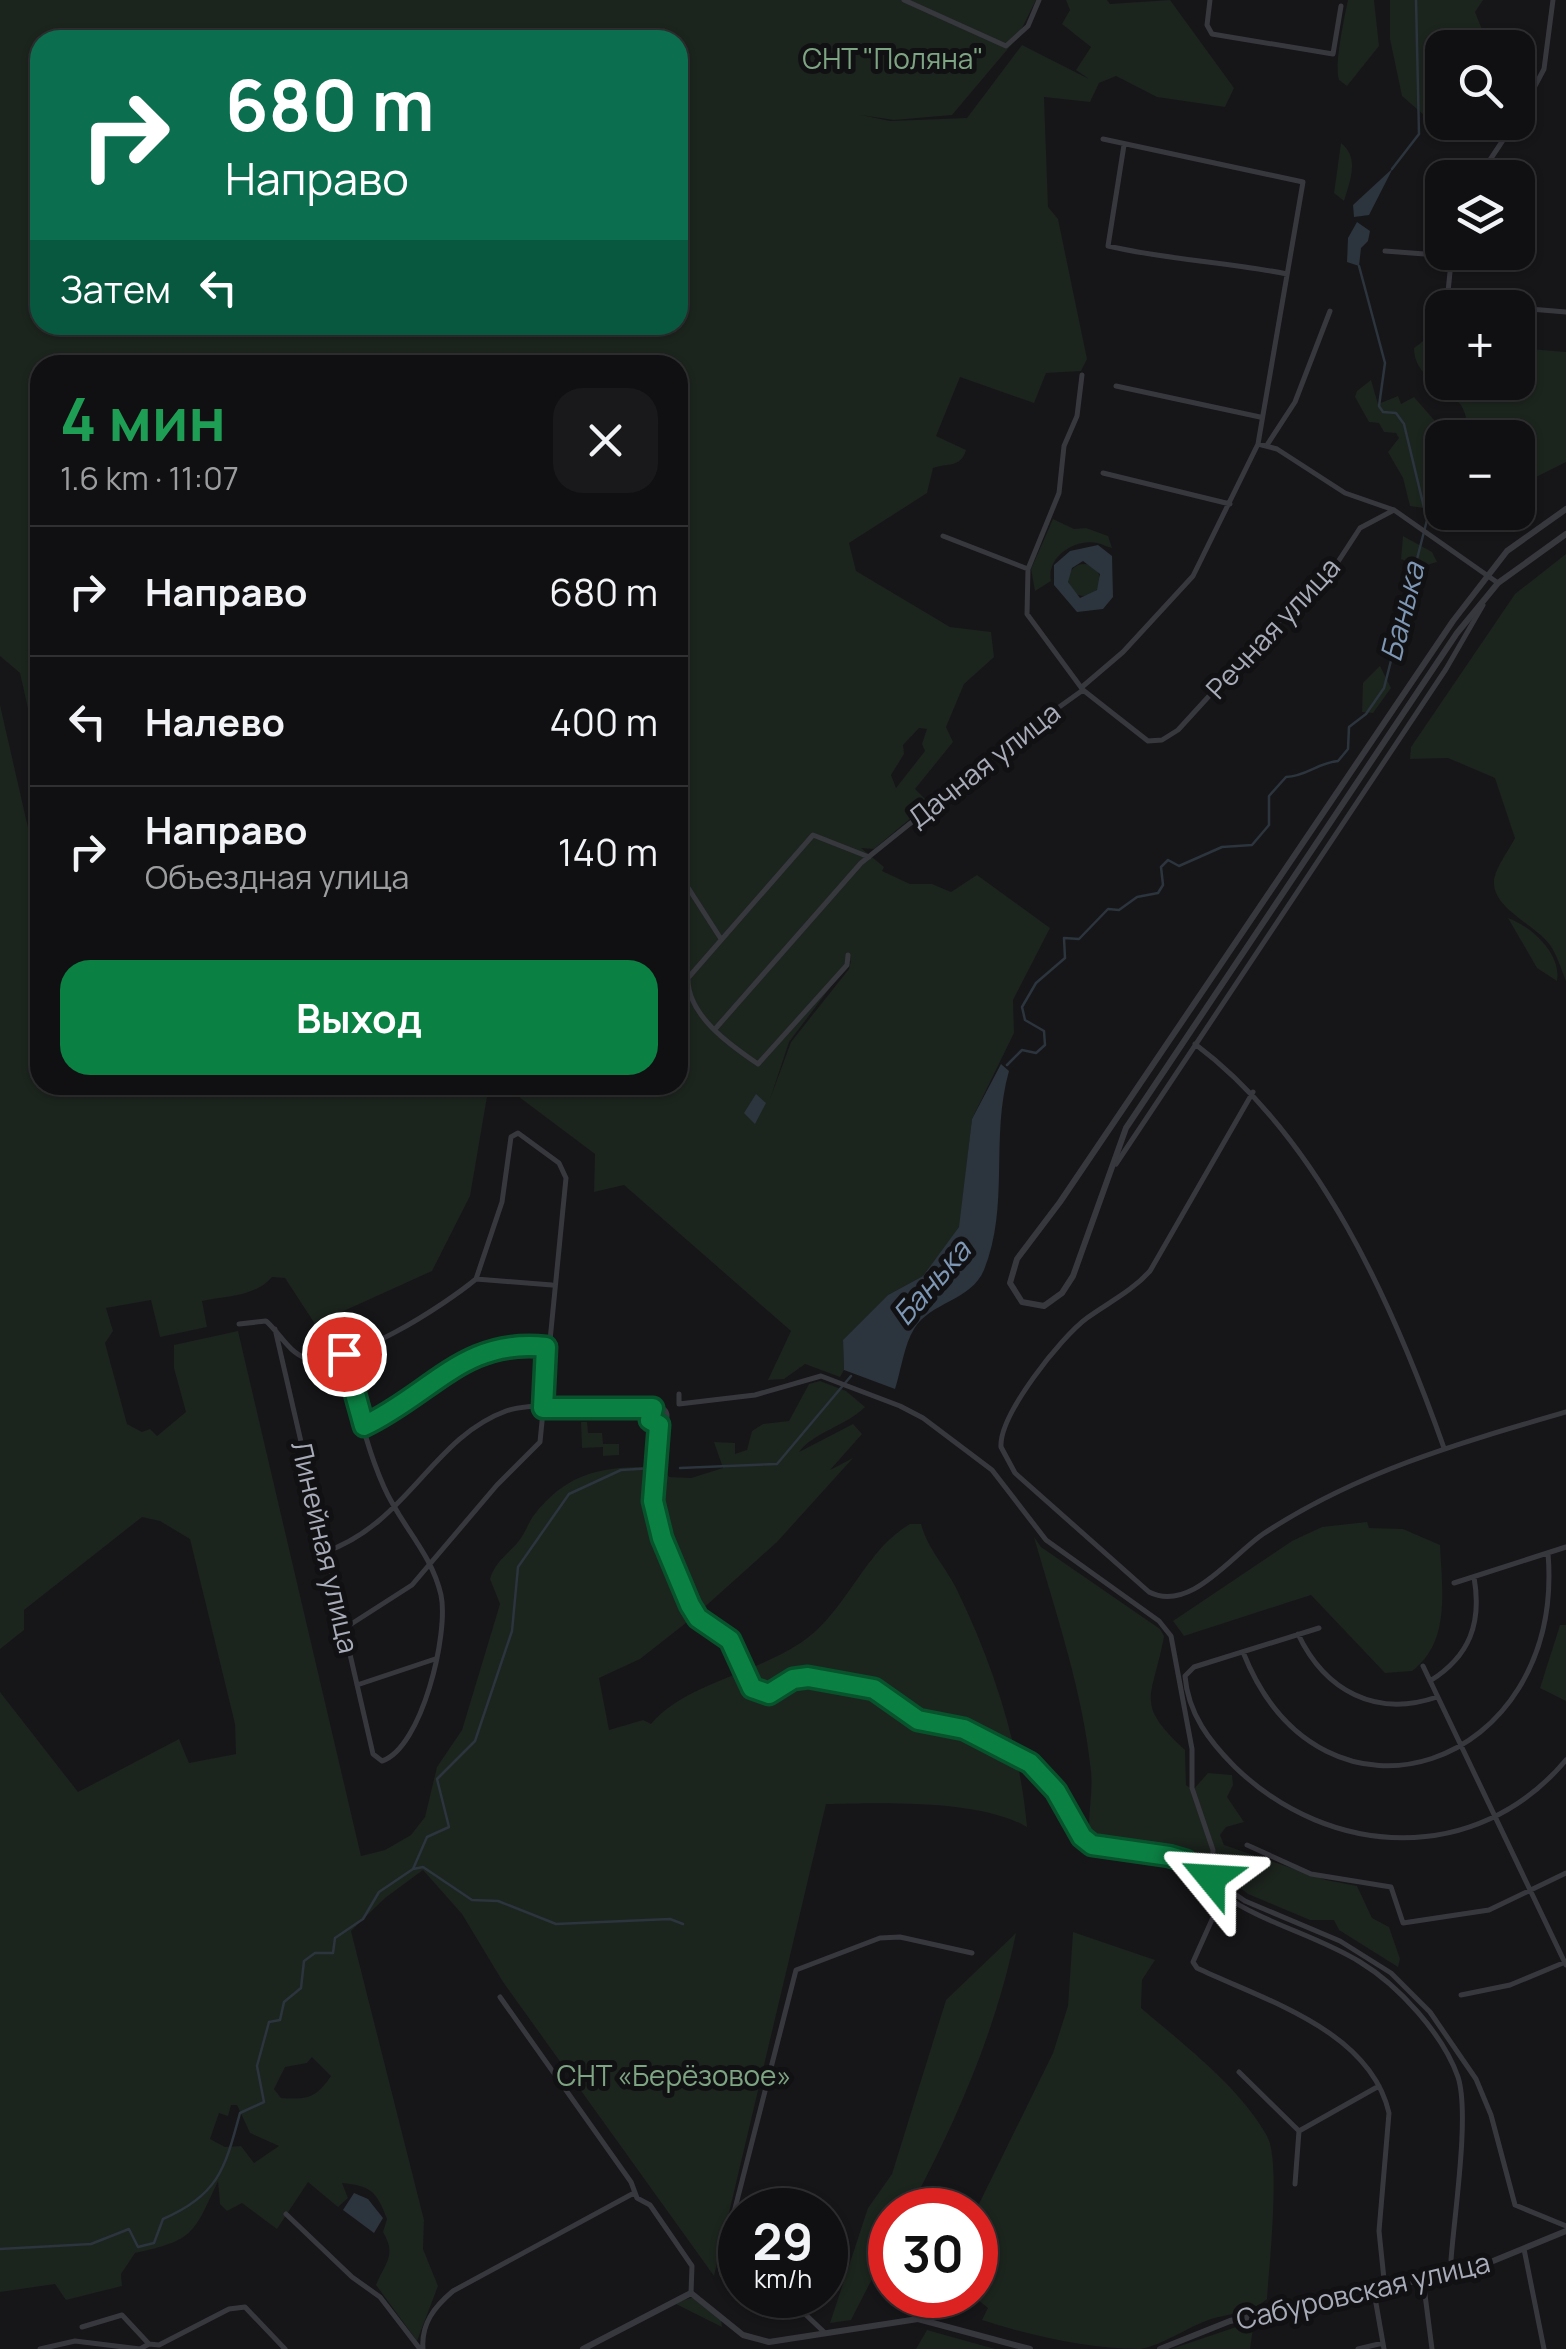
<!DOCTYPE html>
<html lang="ru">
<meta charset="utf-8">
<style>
body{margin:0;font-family:Manrope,sans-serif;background:#19191b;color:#f1f3f6;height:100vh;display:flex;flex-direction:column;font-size:38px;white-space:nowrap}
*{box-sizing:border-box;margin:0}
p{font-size:32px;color:#9c9d9f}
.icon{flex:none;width:55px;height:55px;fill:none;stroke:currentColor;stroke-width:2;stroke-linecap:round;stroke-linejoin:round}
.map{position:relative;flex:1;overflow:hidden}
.panel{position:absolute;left:30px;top:355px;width:658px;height:740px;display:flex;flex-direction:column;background:#101012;border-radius:30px;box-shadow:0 2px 8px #0004,0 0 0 2px #303032}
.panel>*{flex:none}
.banner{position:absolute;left:30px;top:30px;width:658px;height:305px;border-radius:30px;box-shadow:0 2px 8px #0004,0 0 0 2px #303032;background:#0b6e4f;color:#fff;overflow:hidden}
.tools{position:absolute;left:1425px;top:30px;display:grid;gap:20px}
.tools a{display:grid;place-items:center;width:110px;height:110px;border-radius:20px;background:#101012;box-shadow:0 2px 8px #0004,0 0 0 2px #303032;font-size:50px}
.speed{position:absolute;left:718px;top:2188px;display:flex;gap:20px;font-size:50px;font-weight:700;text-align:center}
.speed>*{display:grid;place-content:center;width:130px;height:130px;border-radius:50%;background:#101012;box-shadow:0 2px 8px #0004,0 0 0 2px #303032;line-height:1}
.speed small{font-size:25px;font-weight:400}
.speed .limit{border:15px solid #d22;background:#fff;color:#111}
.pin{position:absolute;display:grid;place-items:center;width:85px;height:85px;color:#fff;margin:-42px;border:5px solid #fff;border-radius:50%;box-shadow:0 2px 10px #0007}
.me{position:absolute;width:110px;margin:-55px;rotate:297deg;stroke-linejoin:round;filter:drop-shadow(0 0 8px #0008)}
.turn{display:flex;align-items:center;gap:35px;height:210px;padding:0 30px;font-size:45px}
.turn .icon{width:130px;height:130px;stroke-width:2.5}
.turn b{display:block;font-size:70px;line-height:85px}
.then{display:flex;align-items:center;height:95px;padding:0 30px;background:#0003;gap:20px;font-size:38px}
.round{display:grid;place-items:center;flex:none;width:105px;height:105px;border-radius:30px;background:#19191b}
.overview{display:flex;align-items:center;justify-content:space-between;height:170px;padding:0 30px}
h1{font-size:60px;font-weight:700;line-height:75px;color:#1e9e55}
.primary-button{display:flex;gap:20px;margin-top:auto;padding:20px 30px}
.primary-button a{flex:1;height:115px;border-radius:30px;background:#0b8043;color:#fff;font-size:40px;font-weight:700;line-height:115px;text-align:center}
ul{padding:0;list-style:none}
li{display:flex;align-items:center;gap:30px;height:130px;padding:0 30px;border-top:2px solid #303032}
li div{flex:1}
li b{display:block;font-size:38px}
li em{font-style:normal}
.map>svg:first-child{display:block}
.green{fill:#1c241e;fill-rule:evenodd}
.water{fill:#2c343d;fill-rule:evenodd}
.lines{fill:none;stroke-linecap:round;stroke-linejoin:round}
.stream{stroke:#2c343d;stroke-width:2.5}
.minor{stroke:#37373e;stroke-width:5}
.tertiary{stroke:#37373e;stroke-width:6}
.route-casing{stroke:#07532c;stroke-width:25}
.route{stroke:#0b8043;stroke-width:18}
.labels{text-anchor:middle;stroke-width:10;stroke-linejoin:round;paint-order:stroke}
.park-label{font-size:28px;fill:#7ea583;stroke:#111113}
.street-label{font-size:28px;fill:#a8acb9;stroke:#111113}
.water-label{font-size:30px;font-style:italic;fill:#7d97b5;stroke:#111113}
</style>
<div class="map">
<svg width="1566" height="2349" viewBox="0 0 1566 2349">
<rect width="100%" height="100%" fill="#161618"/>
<!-- green -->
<path class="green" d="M 0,0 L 1036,0 L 1017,38 L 952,115 L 894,120 L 861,115 L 890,121 L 967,118 L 1022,45 L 1089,79 L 1076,70 L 1091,47 L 1062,24 L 1070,10 L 1066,0 L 1107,0 L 1110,4 L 1170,0 L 1234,88 L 1225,107 L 1157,97 L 1116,76 L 1099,83 L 1090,102 L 1044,97 L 1048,207 L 1058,219 L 1087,359 L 1081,371 L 1046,373 L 1034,403 L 960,377 L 936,436 L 966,450 C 961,468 947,463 933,468 L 927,493 L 849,543 L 856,571 L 950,627 L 991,632 L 994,657 L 964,684 L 946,727 L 953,742 L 915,789 L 929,803 L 874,849 L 861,848 L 884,867 L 882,871 L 910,884 L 932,884 L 951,892 L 977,875 L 1050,928 L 1013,1000 L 1014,1033 L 972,1119 L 960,1227 L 923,1276 L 888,1295 L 843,1340 L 844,1370 L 840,1377 L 805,1364 L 784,1379 L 768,1380 L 791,1331 L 624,1185 L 594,1192 L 595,1154 L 503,1085 L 678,1085 L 678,365 L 40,365 L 40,762 L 20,673 L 0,656 ZM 40,40 L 678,40 L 678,325 L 40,325 ZM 919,728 L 927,729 L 922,744 L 925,751 L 896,788 L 891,775 L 904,754 L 903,745 ZM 851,960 L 849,969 L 791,1042 L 770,1099 L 789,1042 Z
M 1348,0 L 1374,0 L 1379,46 L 1347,86 L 1339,80 C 1334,65 1344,19 1348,0 Z
M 1390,0 L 1483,0 L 1475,12 L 1489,47 L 1442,48 L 1442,106 L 1425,116 L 1402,96 L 1390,39 Z
M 1341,143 C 1360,158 1350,181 1344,201 L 1334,193 Z
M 1426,339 L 1442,341 L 1442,382 L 1518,382 L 1518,348 L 1566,352 L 1566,462 L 1534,478 L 1518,494 L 1518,438 L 1471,437 C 1468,428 1466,413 1461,405 C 1445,384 1414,378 1414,348 Z
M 1371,380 L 1378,404 L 1398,396 L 1401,404 L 1414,397 L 1449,437 L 1442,438 L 1442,491 L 1431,509 L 1410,506 L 1403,478 L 1388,452 L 1399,438 L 1396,433 L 1384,432 L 1379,423 L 1369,422 L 1355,397 L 1357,391 Z
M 1053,519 L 1074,529 L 1086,528 L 1108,536 L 1112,548 C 1107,547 1102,544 1097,543 C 1074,538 1046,558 1051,581 L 1035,591 L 1031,569 Z
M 1403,536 L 1432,552 L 1437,562 L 1420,567 L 1401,559 Z
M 1566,554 L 1566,981 C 1561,969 1557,955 1550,945 C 1534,924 1492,908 1494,881 C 1495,868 1509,850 1515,838 L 1495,778 L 1448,758 L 1410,759 L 1411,747 L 1515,594 Z
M1068 580a16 16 0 1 1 32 0a16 16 0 1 1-32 0Z
M 1380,666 L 1391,688 L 1373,713 L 1362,712 L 1363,683 Z
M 0,705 L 40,880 L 40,1085 L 489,1085 L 470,1196 L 432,1271 L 315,1324 L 285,1278 L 272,1277 C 255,1297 226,1296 202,1301 L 207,1327 L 160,1337 L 151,1300 L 106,1308 L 113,1331 L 105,1343 L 127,1424 L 142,1432 L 150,1429 L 157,1436 L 186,1412 L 174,1368 L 174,1345 L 238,1331 L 361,1856 L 385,1850 L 411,1835 L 425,1817 L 437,1767 L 462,1730 L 500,1604 L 490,1579 C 495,1562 507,1555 518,1542 C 525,1534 528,1523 534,1515 C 566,1473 602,1466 652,1467 L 650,1519 L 691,1619 L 640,1659 L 599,1678 L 609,1730 L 643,1720 L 651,1724 C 685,1683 760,1673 806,1639 C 848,1608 865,1550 910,1524 L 921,1524 C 928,1550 947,1568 958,1592 C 993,1664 1020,1747 1027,1827 C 978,1799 883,1803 826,1804 L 714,2276 L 503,1982 L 462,1914 L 423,1870 L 385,1898 L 351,1931 L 424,2220 L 423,2249 L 438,2286 L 417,2341 L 376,2285 C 385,2262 397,2256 383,2232 L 387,2219 C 376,2189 369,2186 342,2183 L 348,2198 L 338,2207 L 308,2182 L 277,2229 L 242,2203 L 227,2211 L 220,2204 L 218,2181 C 193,2235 194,2240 135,2253 L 121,2274 L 122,2286 L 66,2300 L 55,2284 L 0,2292 L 0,1692 L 78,1792 L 179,1739 L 189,1763 L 236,1754 L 235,1724 L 190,1539 L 160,1521 L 142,1517 L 24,1610 L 24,1630 L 0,1649 ZM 312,2057 L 331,2076 C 316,2098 307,2100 281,2098 L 274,2089 L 285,2067 L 307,2063 ZM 231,2105 L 237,2105 L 250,2133 L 279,2146 L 254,2163 L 241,2146 L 225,2147 L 210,2139 L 219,2113 L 228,2116 Z
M 1508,918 C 1531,926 1562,954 1557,981 L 1537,968 Z
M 820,1381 L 846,1391 L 865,1407 C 846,1426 814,1432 799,1452 L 853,1424 L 862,1434 L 830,1470 L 853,1458 L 777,1542 L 699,1612 L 661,1518 L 662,1467 L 669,1477 L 691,1478 L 723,1468 L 714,1442 L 735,1443 L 735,1454 L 747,1450 L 752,1431 L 763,1424 L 789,1421 L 809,1384 Z
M 581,1422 L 587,1422 L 588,1433 L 602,1433 L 603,1444 L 619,1444 L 619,1455 L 603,1456 L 603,1447 L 582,1448 Z
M 1367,1522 L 1369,1528 L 1403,1529 L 1440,1545 C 1442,1589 1451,1642 1412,1671 L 1385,1673 L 1311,1595 L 1184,1636 L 1173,1621 L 1292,1541 L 1322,1527 Z
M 1034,1537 L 1041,1547 L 1160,1629 L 1164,1636 C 1153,1699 1133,1702 1185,1750 L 1186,1785 L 1193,1790 L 1208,1773 L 1232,1775 L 1233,1785 L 1227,1797 L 1244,1822 L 1226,1827 L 1220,1835 L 1224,1845 L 1326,1880 L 1357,1886 L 1372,1918 L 1389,1927 L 1400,1959 L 1398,1967 L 1339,1930 L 1334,1920 L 1310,1920 L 1248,1894 L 1210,1864 L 1181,1854 L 1141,1841 L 1104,1840 L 1096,1857 C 1082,1831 1094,1801 1091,1772 C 1083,1692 1056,1614 1034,1537 Z
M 1560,1625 L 1566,1625 L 1566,1701 L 1540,1688 Z
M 1073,1932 L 1155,1960 L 1142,1980 L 1141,2008 C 1183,2044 1240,2087 1267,2136 C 1281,2160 1269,2266 1267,2299 C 1251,2313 1232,2313 1211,2319 C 1187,2327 1164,2345 1140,2349 C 1087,2349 1032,2336 982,2320 L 988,2308 L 972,2295 L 975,2212 L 1053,2053 L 1068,2006 Z
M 1016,1933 C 996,2031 956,2122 909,2210 L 890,2210 L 890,2244 L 851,2320 L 830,2323 L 868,2208 L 892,2174 L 946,2000 Z
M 694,2297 L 721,2320 L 722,2327 L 674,2303 Z
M 1254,2321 L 1250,2349 L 1171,2349 Z
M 927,2330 L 995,2349 L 916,2349 Z"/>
<!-- water -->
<path class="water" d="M 1393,168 L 1369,215 L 1354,217 L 1353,205 Z
M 1357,222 L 1370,231 L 1368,241 L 1361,248 L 1359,266 L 1347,262 L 1348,238 Z
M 1098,545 L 1112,556 L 1113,597 L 1103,609 L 1077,612 L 1054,585 L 1054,565 L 1070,551 ZM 1083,561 L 1100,574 L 1097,590 L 1080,598 L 1068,582 L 1072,568 Z
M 1001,1064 L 1009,1071 C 990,1138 1010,1206 984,1270 C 971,1301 930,1302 914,1329 C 904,1345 901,1371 895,1389 L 844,1370 L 843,1340 L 888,1295 L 923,1276 L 959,1227 L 972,1119 Z
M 756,1094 L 766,1103 L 755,1124 L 744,1113 Z
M 354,2193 L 368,2199 L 383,2218 L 374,2233 L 343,2210 Z"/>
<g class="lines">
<!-- stream -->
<path class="stream" d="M 1392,169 L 1419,134 L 1416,0
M 1007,1065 L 1022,1050 L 1036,1053 L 1045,1045 L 1044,1031 L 1025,1020 L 1022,1007 L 1036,983 L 1065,958 L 1064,938 L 1079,939 L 1108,909 L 1119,910 L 1137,897 L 1158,893 L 1163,885 L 1161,867 L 1168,860 L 1179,866 L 1222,847 L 1252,845 L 1269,825 L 1269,796 L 1286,777 C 1307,776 1317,763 1338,761 L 1348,749 L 1349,727 L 1366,714 L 1384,688 L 1427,520 L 1404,424 L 1396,413 L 1383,412 L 1379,406 L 1385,363 L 1359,266
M 680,1468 L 777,1464 L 851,1376
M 413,1869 L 423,1867 L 472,1900 L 498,1901 L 556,1924 L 670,1919 L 683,1924
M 0,2249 L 91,2244 L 129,2229 L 138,2247 L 154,2243 L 163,2219 C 219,2195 225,2168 240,2113 L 264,2102 L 257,2066 L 269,2022 L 280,2020 L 284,2002 L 301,1988 L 304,1961 L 315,1953 L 333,1953 L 335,1938 L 363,1919 L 379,1892 L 413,1869 L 427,1837 L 449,1827 L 437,1779 L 475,1741 L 512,1631 L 518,1567 L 569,1494 L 621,1470 L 654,1468"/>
<!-- minor -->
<path class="minor" d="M 904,0 L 1006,46 L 1028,26 L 1039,0
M 1210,0 L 1207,25 L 1212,34 L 1333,54 L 1341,6
M 1518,118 L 1544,69 L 1553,0
M 1124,145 L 1108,246 C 1168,260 1227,262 1287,274
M 1478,178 L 1515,122
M 1385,251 L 1451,256
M 1428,301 L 1514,308
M 1447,302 L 1452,252
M 1518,308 L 1566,312
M 1082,375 L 1077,416 L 1064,446 L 1059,493 L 1028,569 L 1027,614 L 1083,690 L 1148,741 L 1162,740 L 1178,730 L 1263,637 L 1330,574 L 1360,528 L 1394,510
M 1116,386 L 1260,417
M 1258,444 L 1277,449 L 1345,493 L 1394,510 L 1498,583
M 1267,445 L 1295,402 L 1330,311
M 1103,473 L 1230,504
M 943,536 L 1028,569
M 1082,687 L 1123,652 L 1193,576 L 1258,444 L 1303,182 L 1103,139
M 678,872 L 721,939
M 848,955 L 847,965 L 758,1064 C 730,1045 687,1015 688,978 L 813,835 L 869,857
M 678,966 L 688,978
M 716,1028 L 861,863 L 1020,735 L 1083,690
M 1195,1044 C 1319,1137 1393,1304 1444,1448
M 1253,1092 L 1150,1271 C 1131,1292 1109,1302 1087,1318 C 1061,1337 999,1415 1001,1447 L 1015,1473 L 1149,1592 C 1190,1613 1231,1556 1263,1534 C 1357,1472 1459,1443 1566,1412
M 1116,1164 L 1446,669 L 1483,605
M 239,1324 L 266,1321 C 279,1332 289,1353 306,1358 C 346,1370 446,1304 476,1279 L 552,1285
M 275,1329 L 373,1754 L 382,1761 C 422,1748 449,1633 441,1595 C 431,1552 401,1526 384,1487 C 365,1445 356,1398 344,1354
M 679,1394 L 679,1404 L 755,1395 L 821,1376 L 900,1406 L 923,1418 L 992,1470 L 1046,1540 L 1159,1621 L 1171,1636 L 1192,1749 L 1192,1788 L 1213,1850 L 1211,1878
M649 1416a9 9 0 1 1 18 0a9 9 0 1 1-18 0Z
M 364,1425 C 433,1393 464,1338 546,1347
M 659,1425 C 658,1451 652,1478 653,1503 C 655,1536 676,1586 695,1613 C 705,1628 727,1631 735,1648 C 745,1668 740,1692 769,1694 L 793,1679 L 808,1677 L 874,1689 L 918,1720 L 964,1729 L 1029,1763 L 1056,1791 L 1082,1837 L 1092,1845 L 1187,1861 L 1245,1901 L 1340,1941 L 1391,1973 L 1430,2012 L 1476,2079 L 1491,2115 L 1515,2205 L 1566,2226
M 325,1552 C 408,1523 432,1438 506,1411 C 537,1400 617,1408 653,1408
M 1454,1583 L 1566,1547
M 345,1628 L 412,1585 L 497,1485 L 540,1442 L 566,1178 L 559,1163 L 518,1133 L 511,1137 L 502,1202 L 476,1279
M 1319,1628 L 1194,1667 L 1185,1676 C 1188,1714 1210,1742 1235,1767 C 1330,1859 1477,1866 1566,1760
M 1298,1634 C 1325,1691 1376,1718 1437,1697
M 1243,1652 C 1322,1852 1566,1769 1548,1553
M 1423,1666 L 1566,1965
M 1430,1681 C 1470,1656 1482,1623 1474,1577
M 357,1685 L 435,1659
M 1247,1845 L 1311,1874 L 1391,1887 L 1403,1923 L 1489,1910 L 1566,1873
M 1461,1995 L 1510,1985 L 1563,1963
M 500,1997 L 631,2182 L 637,2198 L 650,2205 L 692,2266 L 691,2293
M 1239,2072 L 1299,2131
M 1295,2184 L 1299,2131 L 1379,2086
M 286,2214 L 352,2277 L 380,2297 L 420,2349
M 1524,2249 L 1544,2349
M 1423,2279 L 1432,2349
M 740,2280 L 722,2275 L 720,2267 L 796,1970 L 880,1938 L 900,1937 L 972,1953
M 1385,2289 L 1379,2231 L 1389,2113 C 1370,2030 1264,2000 1197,1968 L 1193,1962 L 1223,1895 C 1265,1924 1316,1935 1360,1962 C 1398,1985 1443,2034 1458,2077 C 1470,2114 1454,2217 1451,2260
M 1374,2292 L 1384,2349
M 785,2295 L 824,2332
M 82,2327 L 122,2315 L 149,2344 L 159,2345 L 229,2309 L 245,2307 L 285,2349
M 40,2349 L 75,2341 L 140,2349 L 149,2344
M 423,2349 C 421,2324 434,2307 453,2291 L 634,2193
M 1358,2349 L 1383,2343"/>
<!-- tertiary -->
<path class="tertiary" d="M 1566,509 L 1507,551 L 1453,621 L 1060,1202 L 1017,1259 L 1010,1283 L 1022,1302 L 1044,1306 L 1062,1293 L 1073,1276 L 1126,1128 L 1457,633 L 1498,583 L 1566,534
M 583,2349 L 691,2293 L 743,2335 L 769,2342 L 918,2319 L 1030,2349
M 1160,2349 L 1230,2321 L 1476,2268 L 1566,2231"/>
</g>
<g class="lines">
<defs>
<path id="route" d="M 344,1354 L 364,1426 C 433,1393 464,1338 546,1347 L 543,1408 L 653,1408 L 650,1420 L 659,1425 L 653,1501 L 662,1538 L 690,1605 L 698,1618 L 730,1640 L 752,1688 L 769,1694 L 793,1679 L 808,1677 L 874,1689 L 918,1720 L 964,1729 L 1030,1763 L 1056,1791 L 1082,1837 L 1092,1845 L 1169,1856 L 1186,1861 L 1211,1878"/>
</defs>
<!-- route casing -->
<use href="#route" class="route-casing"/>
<!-- route -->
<use href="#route" class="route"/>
</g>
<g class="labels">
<!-- park labels -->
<g class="park-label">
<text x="893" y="69">СНТ "Поляна"</text>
<text x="674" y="2086">СНТ «Берёзовое»</text>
</g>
<!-- street labels -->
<g class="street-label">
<text transform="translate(1273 628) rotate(-47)" y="10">Речная улица</text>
<text transform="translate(984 765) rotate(-38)" y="10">Дачная улица</text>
<text transform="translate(325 1547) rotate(77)" y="10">Линейная улица</text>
<text transform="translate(1363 2291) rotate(-13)" y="10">Сабуровская улица</text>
</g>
<!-- water labels -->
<g class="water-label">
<text transform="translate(1403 612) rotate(-76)" y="10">Банька</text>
<text transform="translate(932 1283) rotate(-49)" y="10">Банька</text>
</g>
</g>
</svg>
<div class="tools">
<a><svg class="icon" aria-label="search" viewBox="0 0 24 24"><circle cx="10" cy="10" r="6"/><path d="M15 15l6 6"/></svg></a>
<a><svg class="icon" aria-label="layers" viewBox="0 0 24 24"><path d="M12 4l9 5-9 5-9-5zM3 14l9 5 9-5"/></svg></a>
<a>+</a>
<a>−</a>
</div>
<div class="speed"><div>29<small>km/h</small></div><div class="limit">30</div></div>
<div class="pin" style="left:344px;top:1354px;background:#d93025"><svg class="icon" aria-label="arrive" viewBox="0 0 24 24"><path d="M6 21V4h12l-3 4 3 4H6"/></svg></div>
<svg class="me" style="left:1211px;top:1878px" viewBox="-20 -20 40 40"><path d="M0-17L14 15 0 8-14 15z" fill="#0b8043" stroke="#fff" stroke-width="4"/></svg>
<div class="banner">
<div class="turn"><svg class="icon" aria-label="right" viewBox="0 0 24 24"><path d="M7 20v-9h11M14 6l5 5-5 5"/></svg><div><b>680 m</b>Направо</div></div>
<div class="then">Затем<svg class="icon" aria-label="left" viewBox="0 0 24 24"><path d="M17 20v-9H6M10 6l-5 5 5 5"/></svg></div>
</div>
<section class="panel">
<div class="overview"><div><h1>4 мин</h1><p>1.6 km · 11:07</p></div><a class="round"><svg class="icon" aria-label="close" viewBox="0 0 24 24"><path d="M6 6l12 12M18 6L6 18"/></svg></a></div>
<ul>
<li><svg class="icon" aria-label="right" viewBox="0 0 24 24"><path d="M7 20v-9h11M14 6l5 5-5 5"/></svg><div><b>Направо</b></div><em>680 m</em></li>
<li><svg class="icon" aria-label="left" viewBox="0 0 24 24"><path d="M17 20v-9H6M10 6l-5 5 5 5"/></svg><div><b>Налево</b></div><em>400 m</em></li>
<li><svg class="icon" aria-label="right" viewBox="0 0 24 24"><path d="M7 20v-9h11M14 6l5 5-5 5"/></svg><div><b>Направо</b><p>Объездная улица</p></div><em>140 m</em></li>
</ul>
<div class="primary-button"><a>Выход</a></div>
</section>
</div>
